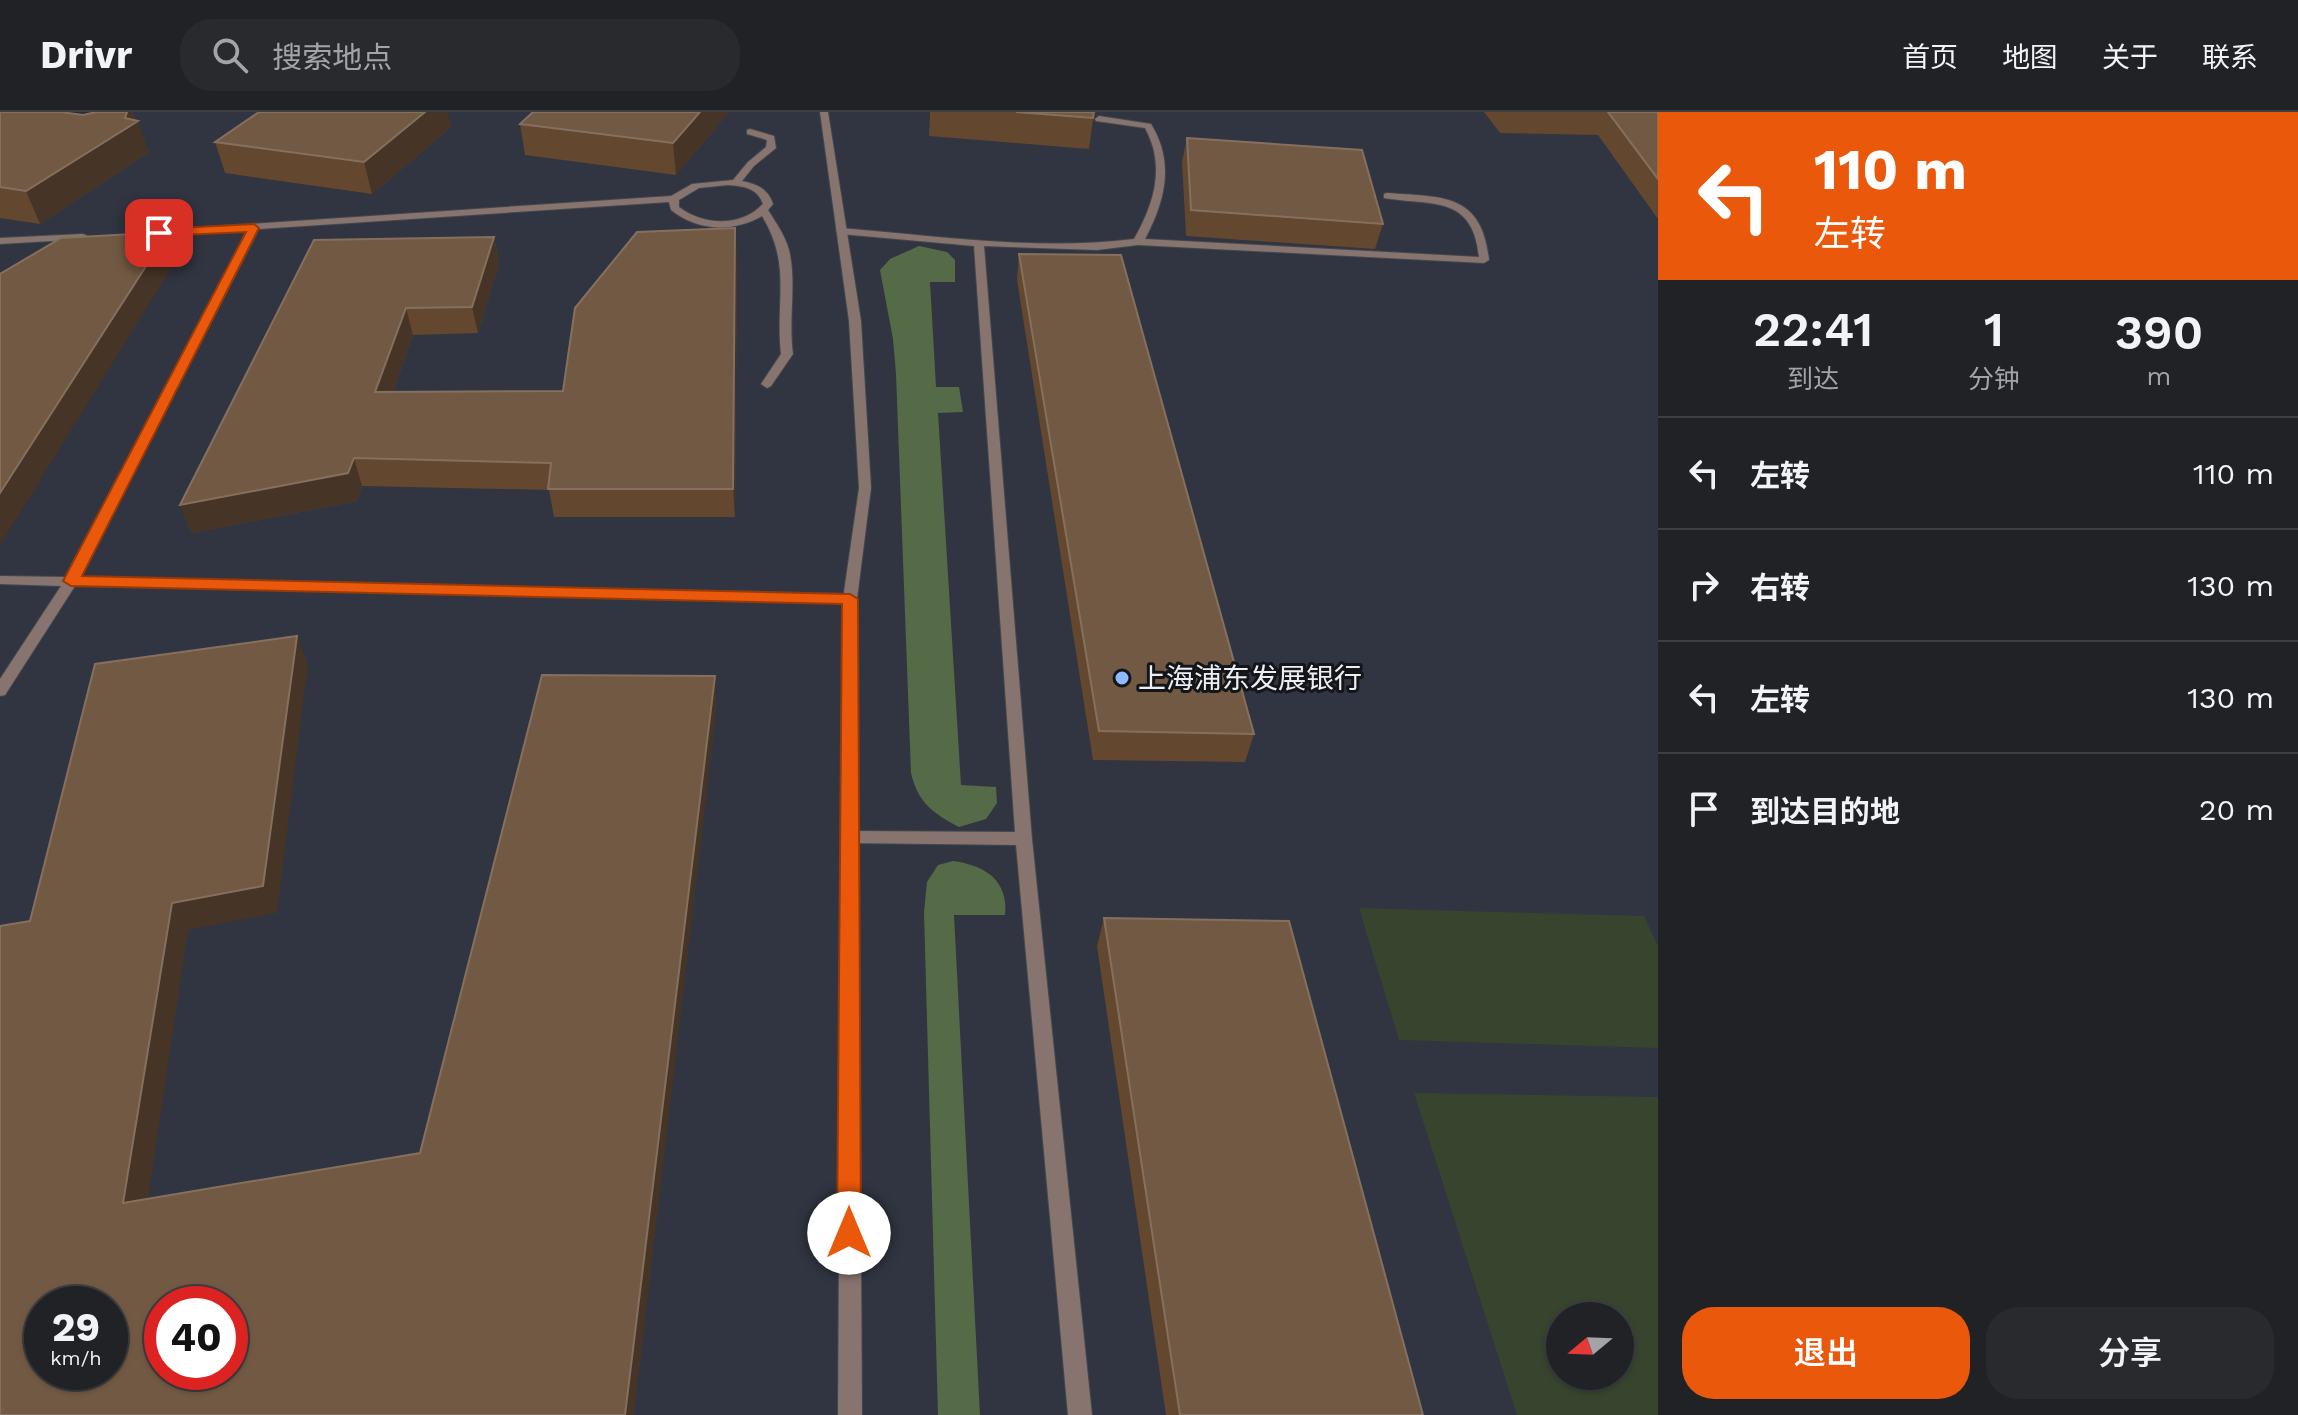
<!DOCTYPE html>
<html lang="zh">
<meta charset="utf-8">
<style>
body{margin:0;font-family:"Work Sans","Noto Sans SC",sans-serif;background:#282a2e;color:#f1f3f6;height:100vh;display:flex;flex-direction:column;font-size:30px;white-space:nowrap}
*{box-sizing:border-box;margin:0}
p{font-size:26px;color:#a2a4a7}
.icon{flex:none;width:44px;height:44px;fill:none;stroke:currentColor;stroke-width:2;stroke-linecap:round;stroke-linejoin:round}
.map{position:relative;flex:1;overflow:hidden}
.panel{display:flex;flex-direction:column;background:#202226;width:640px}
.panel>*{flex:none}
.banner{background:#ea580c;color:#fff;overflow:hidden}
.needle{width:52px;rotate:251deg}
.tools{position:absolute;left:1546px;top:1190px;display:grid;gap:16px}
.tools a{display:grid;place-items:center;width:88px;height:88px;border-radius:50%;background:#202226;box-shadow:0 2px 6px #0004,0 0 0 2px #3d3f43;font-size:40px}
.speed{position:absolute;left:24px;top:1174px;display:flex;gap:16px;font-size:40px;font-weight:700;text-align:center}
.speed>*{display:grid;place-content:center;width:104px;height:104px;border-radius:50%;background:#202226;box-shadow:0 2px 6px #0004,0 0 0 2px #3d3f43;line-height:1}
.speed small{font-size:20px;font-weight:400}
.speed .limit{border:12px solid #d22;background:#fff;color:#111}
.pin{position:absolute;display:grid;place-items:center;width:68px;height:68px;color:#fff;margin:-34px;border-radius:16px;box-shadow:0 4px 12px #0006}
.me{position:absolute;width:88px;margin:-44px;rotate:0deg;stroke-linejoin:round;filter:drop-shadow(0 0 6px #0008)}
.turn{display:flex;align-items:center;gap:28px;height:168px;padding:0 24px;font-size:36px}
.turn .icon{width:104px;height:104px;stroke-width:2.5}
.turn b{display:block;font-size:56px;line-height:68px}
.eta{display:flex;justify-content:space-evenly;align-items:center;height:136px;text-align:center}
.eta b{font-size:48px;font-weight:600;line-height:56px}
.button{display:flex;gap:16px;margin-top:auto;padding:16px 24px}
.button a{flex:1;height:92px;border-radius:32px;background:#ea580c;color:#fff;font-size:32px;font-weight:600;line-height:92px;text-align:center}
.button a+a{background:#282a2e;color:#f1f3f6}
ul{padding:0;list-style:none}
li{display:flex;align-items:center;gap:24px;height:112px;padding:0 24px;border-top:2px solid #3d3f43}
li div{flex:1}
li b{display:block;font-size:30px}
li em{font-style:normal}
header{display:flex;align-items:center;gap:48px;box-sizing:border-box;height:112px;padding:0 40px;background:#202226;border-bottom:2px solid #3d3f43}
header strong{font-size:38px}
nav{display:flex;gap:44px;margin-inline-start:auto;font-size:28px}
.search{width:560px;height:72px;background:#282a2e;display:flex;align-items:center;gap:20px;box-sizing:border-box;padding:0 28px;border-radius:32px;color:#a2a4a7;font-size:30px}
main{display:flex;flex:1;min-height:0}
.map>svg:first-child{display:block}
.built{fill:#303541;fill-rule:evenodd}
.green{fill:#37442e;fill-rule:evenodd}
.forest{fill:#556a46}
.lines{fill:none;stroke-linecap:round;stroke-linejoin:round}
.minor-casing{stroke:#45484e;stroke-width:2}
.tertiary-casing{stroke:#45484e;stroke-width:2}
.minor{fill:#88746f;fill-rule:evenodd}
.tertiary{fill:#88746f;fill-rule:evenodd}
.wall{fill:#63472e}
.shaded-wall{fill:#463527}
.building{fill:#725943;stroke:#85705f;stroke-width:2;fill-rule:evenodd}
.route{fill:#ea580c;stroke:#983908;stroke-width:2}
.poi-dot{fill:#90b8fd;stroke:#141518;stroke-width:3}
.labels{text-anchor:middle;stroke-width:6;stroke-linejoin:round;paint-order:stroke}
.poi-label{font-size:28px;fill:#eceef3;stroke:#141518;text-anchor:start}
</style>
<header>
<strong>Drivr</strong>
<div class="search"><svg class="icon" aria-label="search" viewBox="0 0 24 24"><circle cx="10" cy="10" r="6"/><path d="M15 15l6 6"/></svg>搜索地点</div>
<nav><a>首页</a><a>地图</a><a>关于</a><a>联系</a></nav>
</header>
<main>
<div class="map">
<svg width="1658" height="1303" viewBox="0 0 1658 1303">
<rect width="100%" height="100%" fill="#2a2d33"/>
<!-- built -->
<path class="built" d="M 123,0 L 1658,0 L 1658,1303 L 0,1303 L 0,10 ZM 42,1192 L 110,1192 L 110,1260 L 42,1260 ZM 162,1192 L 230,1192 L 230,1260 L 162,1260 ZM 1560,1204 L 1620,1204 L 1620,1264 L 1560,1264 Z"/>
<!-- green -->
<path class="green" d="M 1359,796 L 1644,804 L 1658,834 L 1658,936 L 1399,928 Z
M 1414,981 L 1658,985 L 1658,1303 L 1517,1303 ZM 1560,1204 L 1620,1204 L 1620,1264 L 1560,1264 Z"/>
<!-- forest -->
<path class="forest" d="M 919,134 L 947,140 L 955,148 L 955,170 L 930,170 L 936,275 L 959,275 L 963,300 L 938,301 L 961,673 L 996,675 L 997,691 L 986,707 L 959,715 C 933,701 918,691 911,661 L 896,262 L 893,227 L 880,158 L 890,147 Z
M 953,749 C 984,753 1009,768 1005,803 L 954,803 L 980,1303 L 938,1303 L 924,800 L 927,770 L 938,753 Z"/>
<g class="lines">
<defs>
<path id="minor" d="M 1099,4 L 1151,12 C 1175,51 1165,89 1145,127 L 1479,145 C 1473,82 1431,94 1384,86 L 1384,82 L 1387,81 C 1443,85 1482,81 1489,148 L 1484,151 L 1138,133 L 1097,138 L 984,134 L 1032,727 L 1092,1303 L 1068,1303 L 1016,733 L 848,731 L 842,730 L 840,725 L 842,720 L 848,719 L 1015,720 L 974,134 L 841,122 L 836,119 L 841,116 C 938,124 1038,139 1134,127 C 1154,92 1166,54 1145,16 L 1096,9 L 1095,7 Z
M 750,17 L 774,24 L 776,36 L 754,54 L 742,69 C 757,72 768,77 773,92 L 768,98 C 776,111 785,123 789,138 C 797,170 788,208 793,242 L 771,274 L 767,276 L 761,272 L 781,242 C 775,189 792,153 762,104 C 733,121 697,119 671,98 L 669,90 L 259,117 L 80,465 L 850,482 L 857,487 L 855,490 L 75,474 L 5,583 L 0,584 L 0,567 L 61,474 L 0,472 L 0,464 L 66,465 L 248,118 L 149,124 L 145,123 L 145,119 L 671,84 L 692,72 L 733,68 L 748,50 L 766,35 L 767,28 L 747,22 L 747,18 ZM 728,73 C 743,74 758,76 763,92 C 741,115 704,114 679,95 L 679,88 L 699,76 Z
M 82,122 L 86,123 L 86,127 L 0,132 L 0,126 Z"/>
<path id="tertiary" d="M 820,0 L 828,0 L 861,209 L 871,376 L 857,487 L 862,1303 L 838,1303 L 843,487 L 859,376 L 849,209 Z"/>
</defs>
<!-- minor casing -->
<use href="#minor" class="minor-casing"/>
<!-- tertiary casing -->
<use href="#tertiary" class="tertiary-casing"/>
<!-- minor -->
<use href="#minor" class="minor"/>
<!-- tertiary -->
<use href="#tertiary" class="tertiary"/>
</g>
<!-- wall -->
<path class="wall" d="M 0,0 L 83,3 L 96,0 L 132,0 L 149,40 L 40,112 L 0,106 Z
M 729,0 L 676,63 L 525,43 L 520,12 Z
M 930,0 L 1094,0 L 1089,37 L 929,24 Z
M 1484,0 L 1658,0 L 1658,107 L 1598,23 L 1500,21 Z
M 451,15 L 372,82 L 225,61 L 215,30 Z
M 1187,26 L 1383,112 L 1375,137 L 1186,124 L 1182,50 Z
M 494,125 L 499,151 L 478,221 L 413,223 L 393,280 L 563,279 L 737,141 L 735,405 L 554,405 L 549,378 L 362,374 L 357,389 L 192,421 L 180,393 L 314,128 Z
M 1019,142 L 1254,622 L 1245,650 L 1093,648 L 1017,168 Z
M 1104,806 L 1423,1303 L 1166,1303 L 1097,834 Z"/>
<!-- shaded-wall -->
<path class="shaded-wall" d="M 127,0 L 132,0 L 136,11 L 138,9 L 149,40 L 40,112 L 26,79 L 125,6 Z
M 425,0 L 448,0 L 451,15 L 372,82 L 364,50 Z
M 700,0 L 729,0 L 676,63 L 673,31 Z
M 735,116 L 737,141 L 735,405 L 733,377 Z
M 168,120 L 178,145 L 0,433 L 0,381 Z
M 494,125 L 499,151 L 478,221 L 472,195 Z
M 406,196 L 413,223 L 383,308 L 375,280 Z
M 354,346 L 362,374 L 357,389 L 192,421 L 180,393 Z
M 297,524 L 308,552 L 277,801 L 188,818 L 144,1114 L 123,1091 L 172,791 Z
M 715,564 L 717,592 L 634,1303 L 625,1303 Z"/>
<!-- building -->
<path class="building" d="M 0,0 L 61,0 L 83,3 L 96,0 L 127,0 L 125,6 L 138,9 L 26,79 L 0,75 Z
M 259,0 L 425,0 L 364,50 L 215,30 Z
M 533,0 L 700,0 L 673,31 L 520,12 Z
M 1016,0 L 1094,0 L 1093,6 Z
M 1608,0 L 1658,0 L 1658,67 Z
M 1187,26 L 1362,38 L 1383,112 L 1191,98 Z
M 735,116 L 733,377 L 548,377 L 551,351 L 354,346 L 348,361 L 180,393 L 314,128 L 494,125 L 472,195 L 406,196 L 375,280 L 563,279 L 575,196 L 637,120 Z
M 168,120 L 0,381 L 0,162 L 61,126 Z
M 1019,142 L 1121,143 L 1254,622 L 1099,619 Z
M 297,524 L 263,774 L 172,791 L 123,1091 L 420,1041 L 542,563 L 715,564 L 625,1303 L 0,1303 L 0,814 L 30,809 L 95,552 ZM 42,1192 L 110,1192 L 110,1260 L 42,1260 ZM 162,1192 L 230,1192 L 230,1260 L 162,1260 Z
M 1104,806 L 1289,809 L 1423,1303 L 1180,1303 Z"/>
<!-- route -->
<path class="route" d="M 254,112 L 259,116 L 82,464 L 850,482 L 858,487 L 861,1121 L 858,1129 L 849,1132 L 841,1129 L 837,1121 L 842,492 L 71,474 L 63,469 L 246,120 L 159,124 L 153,121 L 159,117 Z"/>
<!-- markers -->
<circle class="poi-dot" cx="1122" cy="566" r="8"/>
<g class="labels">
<!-- poi labels -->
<g class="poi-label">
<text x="1138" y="576">上海浦东发展银行</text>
</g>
</g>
</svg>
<div class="tools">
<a><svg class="needle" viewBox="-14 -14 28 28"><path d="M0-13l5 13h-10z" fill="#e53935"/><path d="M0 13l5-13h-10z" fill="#a2a4a7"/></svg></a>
</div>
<div class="speed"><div>29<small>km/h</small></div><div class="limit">40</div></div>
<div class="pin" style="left:159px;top:121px;background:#d93025"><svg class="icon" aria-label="arrive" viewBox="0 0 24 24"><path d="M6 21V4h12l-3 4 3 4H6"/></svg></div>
<svg class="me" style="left:849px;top:1121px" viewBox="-20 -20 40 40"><circle r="19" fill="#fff"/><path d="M0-13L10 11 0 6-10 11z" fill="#ea580c"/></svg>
</div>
<section class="panel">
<div class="banner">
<div class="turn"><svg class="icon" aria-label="left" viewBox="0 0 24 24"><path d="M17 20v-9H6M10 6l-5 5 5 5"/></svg><div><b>110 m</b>左转</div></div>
</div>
<div class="eta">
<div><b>22:41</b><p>到达</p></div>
<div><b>1</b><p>分钟</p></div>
<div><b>390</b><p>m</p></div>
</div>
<ul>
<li><svg class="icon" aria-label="left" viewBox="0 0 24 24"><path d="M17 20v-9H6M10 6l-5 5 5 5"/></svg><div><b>左转</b></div><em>110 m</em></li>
<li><svg class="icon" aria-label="right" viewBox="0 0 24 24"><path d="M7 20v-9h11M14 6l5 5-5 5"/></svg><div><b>右转</b></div><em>130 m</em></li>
<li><svg class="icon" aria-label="left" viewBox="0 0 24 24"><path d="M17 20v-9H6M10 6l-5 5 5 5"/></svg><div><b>左转</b></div><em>130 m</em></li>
<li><svg class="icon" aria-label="arrive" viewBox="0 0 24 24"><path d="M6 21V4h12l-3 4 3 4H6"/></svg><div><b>到达目的地</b></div><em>20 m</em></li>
</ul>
<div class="button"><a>退出</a><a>分享</a></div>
</section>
</main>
